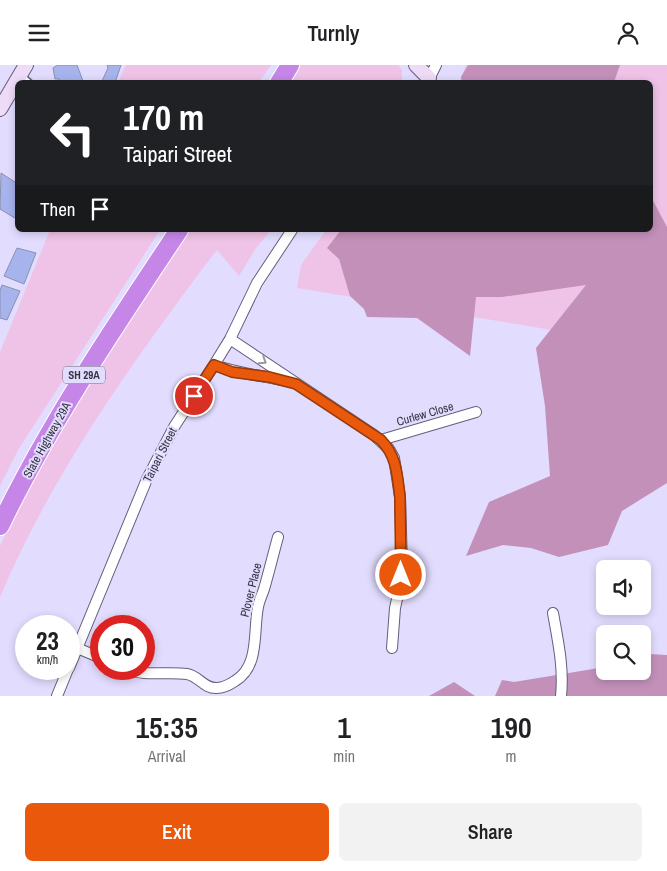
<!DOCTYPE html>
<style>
body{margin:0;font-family:"Archivo Narrow",sans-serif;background:#f2f2f2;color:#202124;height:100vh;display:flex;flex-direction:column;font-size:19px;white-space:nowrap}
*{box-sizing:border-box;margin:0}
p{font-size:16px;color:#757577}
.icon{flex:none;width:28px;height:28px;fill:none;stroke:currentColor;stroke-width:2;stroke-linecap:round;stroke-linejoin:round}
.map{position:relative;height:631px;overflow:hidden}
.sheet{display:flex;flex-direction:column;background:#fff;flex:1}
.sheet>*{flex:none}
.top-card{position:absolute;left:15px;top:15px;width:638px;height:152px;border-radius:8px;box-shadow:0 2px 8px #0003;background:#202124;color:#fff;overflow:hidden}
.fabs{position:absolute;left:596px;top:495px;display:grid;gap:10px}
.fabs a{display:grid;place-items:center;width:55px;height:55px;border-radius:8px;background:#fff;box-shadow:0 2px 8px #0003;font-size:25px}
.speed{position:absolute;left:15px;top:550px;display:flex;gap:10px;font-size:25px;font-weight:700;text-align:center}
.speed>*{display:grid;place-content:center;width:65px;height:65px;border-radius:50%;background:#fff;box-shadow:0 2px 8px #0003;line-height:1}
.speed small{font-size:12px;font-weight:400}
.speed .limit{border:8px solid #d22;background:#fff;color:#111}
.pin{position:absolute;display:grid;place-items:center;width:42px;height:42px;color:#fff;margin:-21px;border:2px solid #fff;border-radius:50%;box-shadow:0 1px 5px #0007}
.me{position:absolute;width:55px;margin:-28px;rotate:0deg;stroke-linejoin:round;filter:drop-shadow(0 0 4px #0008)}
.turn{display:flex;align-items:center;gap:18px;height:105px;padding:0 25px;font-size:22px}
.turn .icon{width:65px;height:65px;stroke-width:2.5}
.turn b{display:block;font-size:35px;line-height:42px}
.then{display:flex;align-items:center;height:48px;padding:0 25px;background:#0003;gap:10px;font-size:19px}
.eta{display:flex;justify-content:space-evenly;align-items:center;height:85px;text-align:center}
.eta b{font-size:30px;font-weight:600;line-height:35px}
.primary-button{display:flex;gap:10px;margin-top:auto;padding:10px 25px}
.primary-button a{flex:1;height:58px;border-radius:8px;background:#ea580c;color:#fff;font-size:20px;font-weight:600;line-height:58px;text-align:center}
.primary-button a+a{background:#f2f2f2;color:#202124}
header{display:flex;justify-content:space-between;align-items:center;height:65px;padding:0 25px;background:#fff;font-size:22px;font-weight:600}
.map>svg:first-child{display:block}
.green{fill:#efc3e7}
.forest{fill:#c390ba}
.building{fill:#a7b3ed;stroke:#8a91b0}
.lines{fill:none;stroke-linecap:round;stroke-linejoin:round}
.lane-casing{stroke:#655f7d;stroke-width:8}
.street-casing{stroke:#655f7d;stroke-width:12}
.secondary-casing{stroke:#655f7d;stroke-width:16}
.highway-casing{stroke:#fff;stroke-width:20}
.lane{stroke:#fff;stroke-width:5}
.street{stroke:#fff;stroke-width:10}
.secondary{stroke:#eedbf8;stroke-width:14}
.highway{stroke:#c686e7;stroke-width:18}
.oneway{stroke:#9a99a0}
.route-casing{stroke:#983908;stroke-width:12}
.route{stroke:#ea580c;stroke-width:9}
.labels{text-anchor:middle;stroke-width:4;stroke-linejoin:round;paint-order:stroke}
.shield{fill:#e2dcfe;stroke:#6a6679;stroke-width:1}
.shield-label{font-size:11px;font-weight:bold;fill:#363340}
.street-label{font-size:12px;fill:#363340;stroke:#e2dcfe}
</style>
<header><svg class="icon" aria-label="menu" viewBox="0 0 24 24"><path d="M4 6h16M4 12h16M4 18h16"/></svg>Turnly<svg class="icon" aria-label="person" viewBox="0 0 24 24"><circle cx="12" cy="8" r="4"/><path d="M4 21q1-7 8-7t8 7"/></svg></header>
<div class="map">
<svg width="667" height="631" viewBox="0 0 667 631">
<rect width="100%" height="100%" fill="#e2dcfe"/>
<!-- green -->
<path class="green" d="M 126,0 L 271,0 L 259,17 L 118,17 Z
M 300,0 L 398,0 L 402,5 L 402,17 L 289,18 Z
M 466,0 L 667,0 L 667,284 L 297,223 L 301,200 L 326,165 L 650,165 L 650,18 L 459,17 Z
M 50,165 L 160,165 L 18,385 L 0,421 L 0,287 Z
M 190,165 L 271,165 L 256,183 L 239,211 L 217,185 C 194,214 173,244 151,274 C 93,355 39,440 0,532 L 0,481 L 37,404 L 82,329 Z"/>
<!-- forest -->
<path class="forest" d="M 468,0 L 620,0 L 614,17 L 462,17 L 461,12 Z
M 650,130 L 667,162 L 667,418 L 622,446 L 608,480 L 559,492 L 531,483 L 503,480 L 466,491 L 489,437 L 550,411 L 545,341 L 536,283 L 586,220 L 502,232 L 476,232 L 470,291 L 417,253 L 367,252 L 364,244 L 350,231 L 339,194 L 327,183 L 341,165 L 650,165 Z
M 649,589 L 667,590 L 667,631 L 495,631 L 502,615 L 514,617 L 605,602 L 605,606 L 642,606 L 643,591 Z
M 454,617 L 475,631 L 429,631 Z"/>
<!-- building -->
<path class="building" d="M 58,0 L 77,0 L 83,16 L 60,18 L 59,14 L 55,14 L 53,3 Z
M 107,0 L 121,0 L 115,18 L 102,16 L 108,3 Z
M 1,108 L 18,119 L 18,155 L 0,144 Z
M 17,183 L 36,188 L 24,219 L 4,211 Z
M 2,220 L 20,226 L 7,255 L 0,253 L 0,225 Z"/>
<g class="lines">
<defs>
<path id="lane" d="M 21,10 L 30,18"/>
<path id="street" d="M 427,18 L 436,0
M 230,274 L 374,370 L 389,384 L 394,393 L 400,432 L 402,500 L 400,521 L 395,543 L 392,583
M 214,300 C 239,309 265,311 290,317
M 381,375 L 476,347
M 553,548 C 558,576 564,603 561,631
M 77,583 L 101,593
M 69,603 L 147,414 L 174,362 L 214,300 L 230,274 L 257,218 L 292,165
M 126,604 C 146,612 166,606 187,609 C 199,611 204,624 217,623 C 223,623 229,620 235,616 C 260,601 253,567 258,542 C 259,536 262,530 264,524 C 269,507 273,490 278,472
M 57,631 L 68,604"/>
<path id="secondary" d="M 416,0 L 429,13
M 0,44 L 26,0"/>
<path id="highway" d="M 279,18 L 290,0
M 0,461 C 50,357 115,261 179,165"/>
</defs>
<!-- lane casing -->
<use href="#lane" class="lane-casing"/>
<!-- street casing -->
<use href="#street" class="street-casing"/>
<!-- secondary casing -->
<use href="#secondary" class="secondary-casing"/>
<!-- highway casing -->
<use href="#highway" class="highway-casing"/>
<!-- lane -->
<use href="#lane" class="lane"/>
<!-- street -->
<use href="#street" class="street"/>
<!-- secondary -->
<use href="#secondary" class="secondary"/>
<!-- highway -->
<use href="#highway" class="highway"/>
</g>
<!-- one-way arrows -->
<defs><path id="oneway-chevron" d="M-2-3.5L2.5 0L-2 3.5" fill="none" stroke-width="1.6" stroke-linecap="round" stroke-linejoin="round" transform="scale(1.25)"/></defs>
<use class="oneway" href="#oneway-chevron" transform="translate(263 296) rotate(33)"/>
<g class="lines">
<defs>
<path id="route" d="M 194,331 L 214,300 L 232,307 L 269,312 L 296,319 L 381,375 C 397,392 397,409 400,432 L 401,510"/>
</defs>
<!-- route casing -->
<use href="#route" class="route-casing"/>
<!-- route -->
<use href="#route" class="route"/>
</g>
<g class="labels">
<!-- shield labels -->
<rect class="shield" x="63" y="301.5" width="42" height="17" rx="4"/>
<g class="shield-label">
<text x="84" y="314">SH 29A</text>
</g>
<!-- street labels -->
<g class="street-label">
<text transform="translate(425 349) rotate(-16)" y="4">Curlew Close</text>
<text transform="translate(47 375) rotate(-61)" y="4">State Highway 29A</text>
<text transform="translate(160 390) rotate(-63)" y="4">Taipari Street</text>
<text transform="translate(251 525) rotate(-76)" y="4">Plover Place</text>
</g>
</g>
</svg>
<div class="fabs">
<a><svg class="icon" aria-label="sound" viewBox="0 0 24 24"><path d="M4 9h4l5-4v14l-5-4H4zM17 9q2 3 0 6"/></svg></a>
<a><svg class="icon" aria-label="search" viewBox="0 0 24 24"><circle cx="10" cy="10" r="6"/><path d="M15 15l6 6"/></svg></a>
</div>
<div class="speed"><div>23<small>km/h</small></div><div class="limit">30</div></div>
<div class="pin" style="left:194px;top:331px;background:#d93025"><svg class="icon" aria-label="arrive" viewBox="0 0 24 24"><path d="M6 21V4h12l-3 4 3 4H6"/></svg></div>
<svg class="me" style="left:401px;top:510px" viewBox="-20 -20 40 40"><circle r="17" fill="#ea580c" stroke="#fff" stroke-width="3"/><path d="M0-11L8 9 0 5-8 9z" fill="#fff"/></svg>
<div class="top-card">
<div class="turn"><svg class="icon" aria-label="left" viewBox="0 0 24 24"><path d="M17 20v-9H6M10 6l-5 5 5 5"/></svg><div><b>170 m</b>Taipari Street</div></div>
<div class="then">Then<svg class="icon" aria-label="arrive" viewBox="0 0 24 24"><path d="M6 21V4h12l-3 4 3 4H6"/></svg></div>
</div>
</div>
<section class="sheet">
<div class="eta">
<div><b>15:35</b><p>Arrival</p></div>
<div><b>1</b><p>min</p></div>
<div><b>190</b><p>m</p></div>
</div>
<div class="primary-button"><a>Exit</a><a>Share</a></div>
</section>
